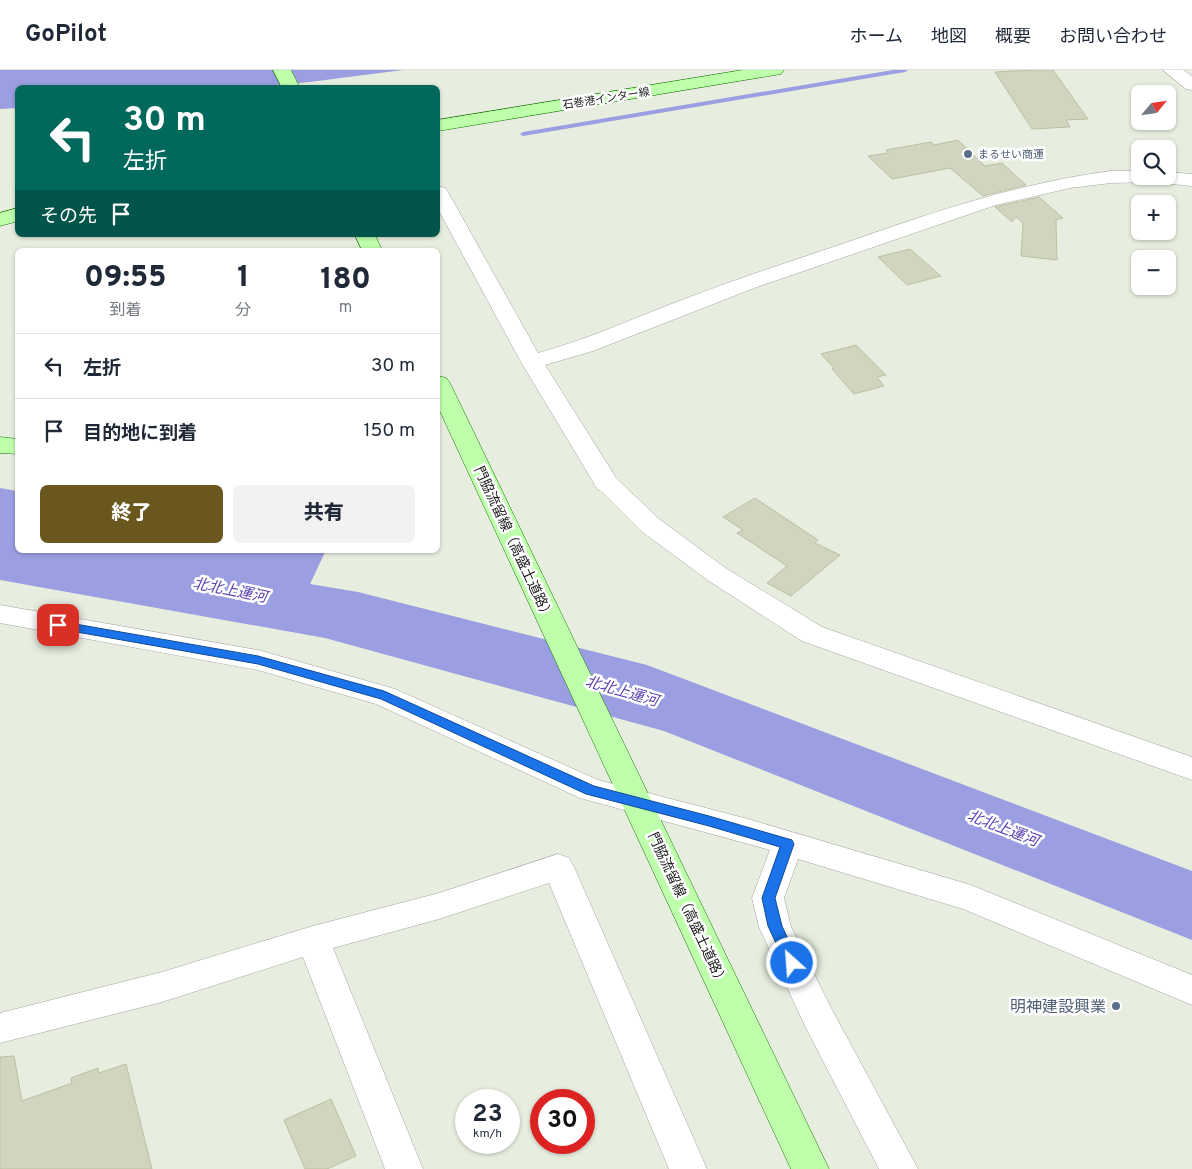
<!DOCTYPE html>
<html lang="ja">
<meta charset="utf-8">
<style>
body{margin:0;font-family:Overpass,"Noto Sans JP",sans-serif;background:#f2f2f3;color:#1f2937;height:100vh;display:flex;flex-direction:column;font-size:19px;white-space:nowrap}
*{box-sizing:border-box;margin:0}
p{font-size:16px;color:#747a83}
.icon{flex:none;width:28px;height:28px;fill:none;stroke:currentColor;stroke-width:2;stroke-linecap:round;stroke-linejoin:round}
.map{position:relative;flex:1;overflow:hidden}
.drawer{position:absolute;left:15px;top:178px;width:425px;height:305px;display:flex;flex-direction:column;background:#fff;border-radius:8px;box-shadow:0 1px 4px #0004}
.drawer>*{flex:none}
.guide{position:absolute;left:15px;top:15px;width:425px;height:152px;border-radius:8px;box-shadow:0 1px 4px #0004;background:#00695c;color:#fff;overflow:hidden}
.needle{width:32px;rotate:61deg}
.fabs{position:absolute;left:1131px;top:15px;display:grid;gap:10px}
.fabs a{display:grid;place-items:center;width:45px;height:45px;border-radius:8px;background:#fff;box-shadow:0 1px 4px #0004;font-size:25px}
.speed{position:absolute;left:455px;top:1019px;display:flex;gap:10px;font-size:25px;font-weight:700;text-align:center}
.speed>*{display:grid;place-content:center;width:65px;height:65px;border-radius:50%;background:#fff;box-shadow:0 1px 4px #0004;line-height:1}
.speed small{font-size:12px;font-weight:400}
.speed .limit{border:8px solid #d22;background:#fff;color:#111}
.pin{position:absolute;display:grid;place-items:center;width:42px;height:42px;color:#fff;margin:-21px;border-radius:10px;box-shadow:0 2px 8px #0006}
.me{position:absolute;width:55px;margin:-28px;rotate:334deg;stroke-linejoin:round;filter:drop-shadow(0 0 4px #0008)}
.turn{display:flex;align-items:center;gap:18px;height:105px;padding:0 25px;font-size:22px}
.turn .icon{width:65px;height:65px;stroke-width:2.5}
.turn b{display:block;font-size:35px;line-height:42px}
.then{display:flex;align-items:center;height:48px;padding:0 25px;background:#0003;gap:10px;font-size:19px}
.eta{display:flex;justify-content:space-evenly;align-items:center;height:85px;text-align:center}
.eta b{font-size:30px;font-weight:800;line-height:35px}
.button{display:flex;gap:10px;margin-top:auto;padding:10px 25px}
.button a{flex:1;height:58px;border-radius:8px;background:#6a571e;color:#fff;font-size:20px;font-weight:800;line-height:58px;text-align:center}
.button a+a{background:#f2f2f3;color:#1f2937}
ul{padding:0;list-style:none}
li{display:flex;align-items:center;gap:15px;height:65px;padding:0 25px;border-top:1px solid #e0e1e3}
li div{flex:1}
li b{display:block;font-size:19px}
li em{font-style:normal}
header{display:flex;align-items:center;gap:30px;box-sizing:border-box;height:70px;padding:0 25px;background:#fff;border-bottom:1px solid #e0e1e3}
header strong{font-size:24px}
nav{display:flex;gap:28px;margin-inline-start:auto;font-size:18px}
.map>svg:first-child{display:block}
.water{fill:#9b9ee0}
.lines{fill:none;stroke-linecap:round;stroke-linejoin:round}
.stream{fill:#9b9ee0;fill-rule:evenodd}
.building{fill:#d1d4bf;stroke:#bbc0a0}
.minor-casing{stroke:#a2a2a2;stroke-width:1}
.tertiary-casing{stroke:#a2a2a2;stroke-width:1}
.secondary-casing{stroke:#137300;stroke-width:1}
.minor{fill:#fff;fill-rule:evenodd}
.tertiary{fill:#fff;fill-rule:evenodd}
.secondary{fill:#beffac;fill-rule:evenodd}
.route{fill:#1a73e8;stroke:#114b97}
.service-dot{fill:#5c6f8a;stroke:#fff;stroke-width:2}
.labels{text-anchor:middle;stroke-width:5;stroke-linejoin:round;paint-order:stroke}
.far-street-label{font-size:11px;fill:#1b1b1b;stroke:#fff}
.far-service-label{font-size:11px;fill:#4e5e75;stroke:#fff;text-anchor:start}
.street-label{font-size:14px;fill:#1b1b1b;stroke:#fff}
.water-label{font-size:15px;font-style:italic;fill:#5a40b1;stroke:#fff}
.near-service-label{font-size:16px;fill:#4e5e75;stroke:#fff;text-anchor:end}
</style>
<header>
<strong>GoPilot</strong>
<nav><a>ホーム</a><a>地図</a><a>概要</a><a>お問い合わせ</a></nav>
</header>
<div class="map">
<svg width="1192" height="1099" viewBox="0 0 1192 1099">
<rect width="100%" height="100%" fill="#e8eedf"/>
<!-- water -->
<path class="water" d="M 0,0 L 403,0 L 310,12 L 252,17 L 18,18 L 17,38 L 0,39 Z
M 0,418 L 17,421 L 18,480 L 326,480 L 310,514 L 358,522 L 647,595 L 1192,801 L 1192,870 L 664,661 L 325,568 L 0,510 Z"/>
<g class="lines">
<!-- stream -->
<path class="stream" d="M 893,0 L 908,0 L 905,2 L 523,66 L 520,64 L 523,62 Z"/>
</g>
<!-- building -->
<path class="building" d="M 1034,0 L 1053,0 L 1088,49 L 1066,50 L 1070,57 L 1032,59 L 995,2 Z
M 958,70 L 985,96 L 1002,93 L 1026,115 L 983,126 L 950,98 L 892,109 L 868,86 L 888,83 L 886,80 L 931,72 L 934,75 Z
M 1039,127 L 1063,148 L 1056,150 L 1057,190 L 1021,186 L 1023,153 L 1016,147 L 1012,152 L 995,137 Z
M 910,179 L 941,206 L 907,215 L 878,187 Z
M 856,275 L 886,305 L 877,307 L 884,316 L 854,324 L 832,299 L 834,298 L 821,284 Z
M 755,428 L 818,470 L 815,473 L 840,485 L 791,526 L 767,513 L 787,496 L 737,463 L 743,460 L 723,447 Z
M 14,986 L 22,1031 L 72,1013 L 71,1008 L 98,998 L 99,1003 L 126,994 L 152,1099 L 0,1099 L 0,987 Z
M 331,1029 L 356,1086 L 327,1099 L 305,1099 L 284,1050 Z"/>
<g class="lines">
<defs>
<path id="minor" d="M 1163,0 L 1183,0 L 1192,6 L 1192,20 L 1186,19 Z
M 607,406 L 616,408 L 659,449 L 727,499 L 822,557 L 1192,687 L 1192,710 L 802,571 L 709,511 L 641,461 L 594,414 L 598,408 Z
M 0,535 L 258,580 L 395,619 L 598,710 L 748,749 L 971,815 L 1192,905 L 1192,935 L 963,839 L 798,789 L 784,828 L 791,857 L 830,936 L 918,1099 L 879,1099 L 806,958 L 759,857 L 752,828 L 770,780 L 580,728 L 376,634 L 258,600 L 0,553 Z
M 558,784 L 569,788 L 574,797 L 707,1099 L 669,1099 L 549,813 L 439,849 L 333,878 L 423,1099 L 385,1099 L 303,887 L 162,932 L 0,973 L 0,943 L 162,902 L 313,856 L 439,823 Z"/>
<path id="tertiary" d="M 1111,101 L 1140,101 L 1140,106 L 1168,106 L 1168,102 L 1192,104 L 1192,116 L 1152,112 L 1111,113 L 1070,118 L 996,135 L 757,217 L 593,281 L 545,295 L 620,414 L 616,420 L 607,422 L 598,420 L 521,292 L 438,139 L 438,116 L 445,118 L 448,122 L 538,283 C 590,269 638,246 687,228 C 739,208 792,191 845,173 C 933,142 1019,113 1111,101 Z"/>
<path id="secondary" d="M 273,0 L 291,0 L 300,18 L 282,18 Z
M 743,0 L 784,0 L 781,4 L 775,5 L 438,61 L 438,50 Z
M 18,138 L 18,151 L 0,156 L 0,143 Z
M 355,165 L 375,165 L 382,180 L 362,180 Z
M 438,306 L 446,308 L 450,313 L 829,1099 L 791,1099 L 438,337 Z
M 0,367 L 18,369 L 18,384 L 0,383 Z"/>
</defs>
<!-- minor casing -->
<use href="#minor" class="minor-casing"/>
<!-- tertiary casing -->
<use href="#tertiary" class="tertiary-casing"/>
<!-- secondary casing -->
<use href="#secondary" class="secondary-casing"/>
<!-- minor -->
<use href="#minor" class="minor"/>
<!-- tertiary -->
<use href="#tertiary" class="tertiary"/>
<!-- secondary -->
<use href="#secondary" class="secondary"/>
</g>
<!-- route -->
<path class="route" d="M 58,551 L 258,586 L 384,621 L 594,716 L 709,746 L 792,770 L 794,774 L 775,828 L 782,856 L 799,893 L 797,897 L 792,899 L 787,897 L 768,856 L 762,828 L 780,777 L 709,756 L 586,724 L 381,629 L 258,594 L 54,558 L 53,555 Z"/>
<!-- markers -->
<g class="service-dot">
<circle cx="968" cy="84" r="5"/>
<circle cx="1116" cy="936" r="5"/>
</g>
<g class="labels">
<!-- far-street labels -->
<g class="far-street-label">
<text transform="translate(606 28) rotate(-9)" y="4">石巻港インター線</text>
</g>
<!-- far-service labels -->
<g class="far-service-label">
<text x="978" y="88">まるせい商運</text>
</g>
<!-- street labels -->
<g class="street-label">
<text transform="translate(514 473) rotate(65)" y="5">門脇流留線（高盛土道路）</text>
<text transform="translate(688 839) rotate(65)" y="5">門脇流留線（高盛土道路）</text>
</g>
<!-- water labels -->
<g class="water-label">
<text transform="translate(230 520) rotate(11)" y="5">北北上運河</text>
<text transform="translate(622 621) rotate(16)" y="5">北北上運河</text>
<text transform="translate(1003 758) rotate(21)" y="5">北北上運河</text>
</g>
<!-- near-service labels -->
<g class="near-service-label">
<text x="1106" y="942">明神建設興業</text>
</g>
</g>
</svg>
<div class="fabs">
<a><svg class="needle" viewBox="-14 -14 28 28"><path d="M0-13l5 13h-10z" fill="#e53935"/><path d="M0 13l5-13h-10z" fill="#747a83"/></svg></a>
<a><svg class="icon" aria-label="search" viewBox="0 0 24 24"><circle cx="10" cy="10" r="6"/><path d="M15 15l6 6"/></svg></a>
<a>+</a>
<a>−</a>
</div>
<div class="speed"><div>23<small>km/h</small></div><div class="limit">30</div></div>
<div class="pin" style="left:58px;top:555px;background:#d93025"><svg class="icon" aria-label="arrive" viewBox="0 0 24 24"><path d="M6 21V4h12l-3 4 3 4H6"/></svg></div>
<svg class="me" style="left:792px;top:893px" viewBox="-20 -20 40 40"><circle r="17" fill="#1a73e8" stroke="#fff" stroke-width="3"/><path d="M0-11L8 9 0 5-8 9z" fill="#fff"/></svg>
<div class="guide">
<div class="turn"><svg class="icon" aria-label="left" viewBox="0 0 24 24"><path d="M17 20v-9H6M10 6l-5 5 5 5"/></svg><div><b>30 m</b>左折</div></div>
<div class="then">その先<svg class="icon" aria-label="arrive" viewBox="0 0 24 24"><path d="M6 21V4h12l-3 4 3 4H6"/></svg></div>
</div>
<section class="drawer">
<div class="eta">
<div><b>09:55</b><p>到着</p></div>
<div><b>1</b><p>分</p></div>
<div><b>180</b><p>m</p></div>
</div>
<ul>
<li><svg class="icon" aria-label="left" viewBox="0 0 24 24"><path d="M17 20v-9H6M10 6l-5 5 5 5"/></svg><div><b>左折</b></div><em>30 m</em></li>
<li><svg class="icon" aria-label="arrive" viewBox="0 0 24 24"><path d="M6 21V4h12l-3 4 3 4H6"/></svg><div><b>目的地に到着</b></div><em>150 m</em></li>
</ul>
<div class="button"><a>終了</a><a>共有</a></div>
</section>
</div>
